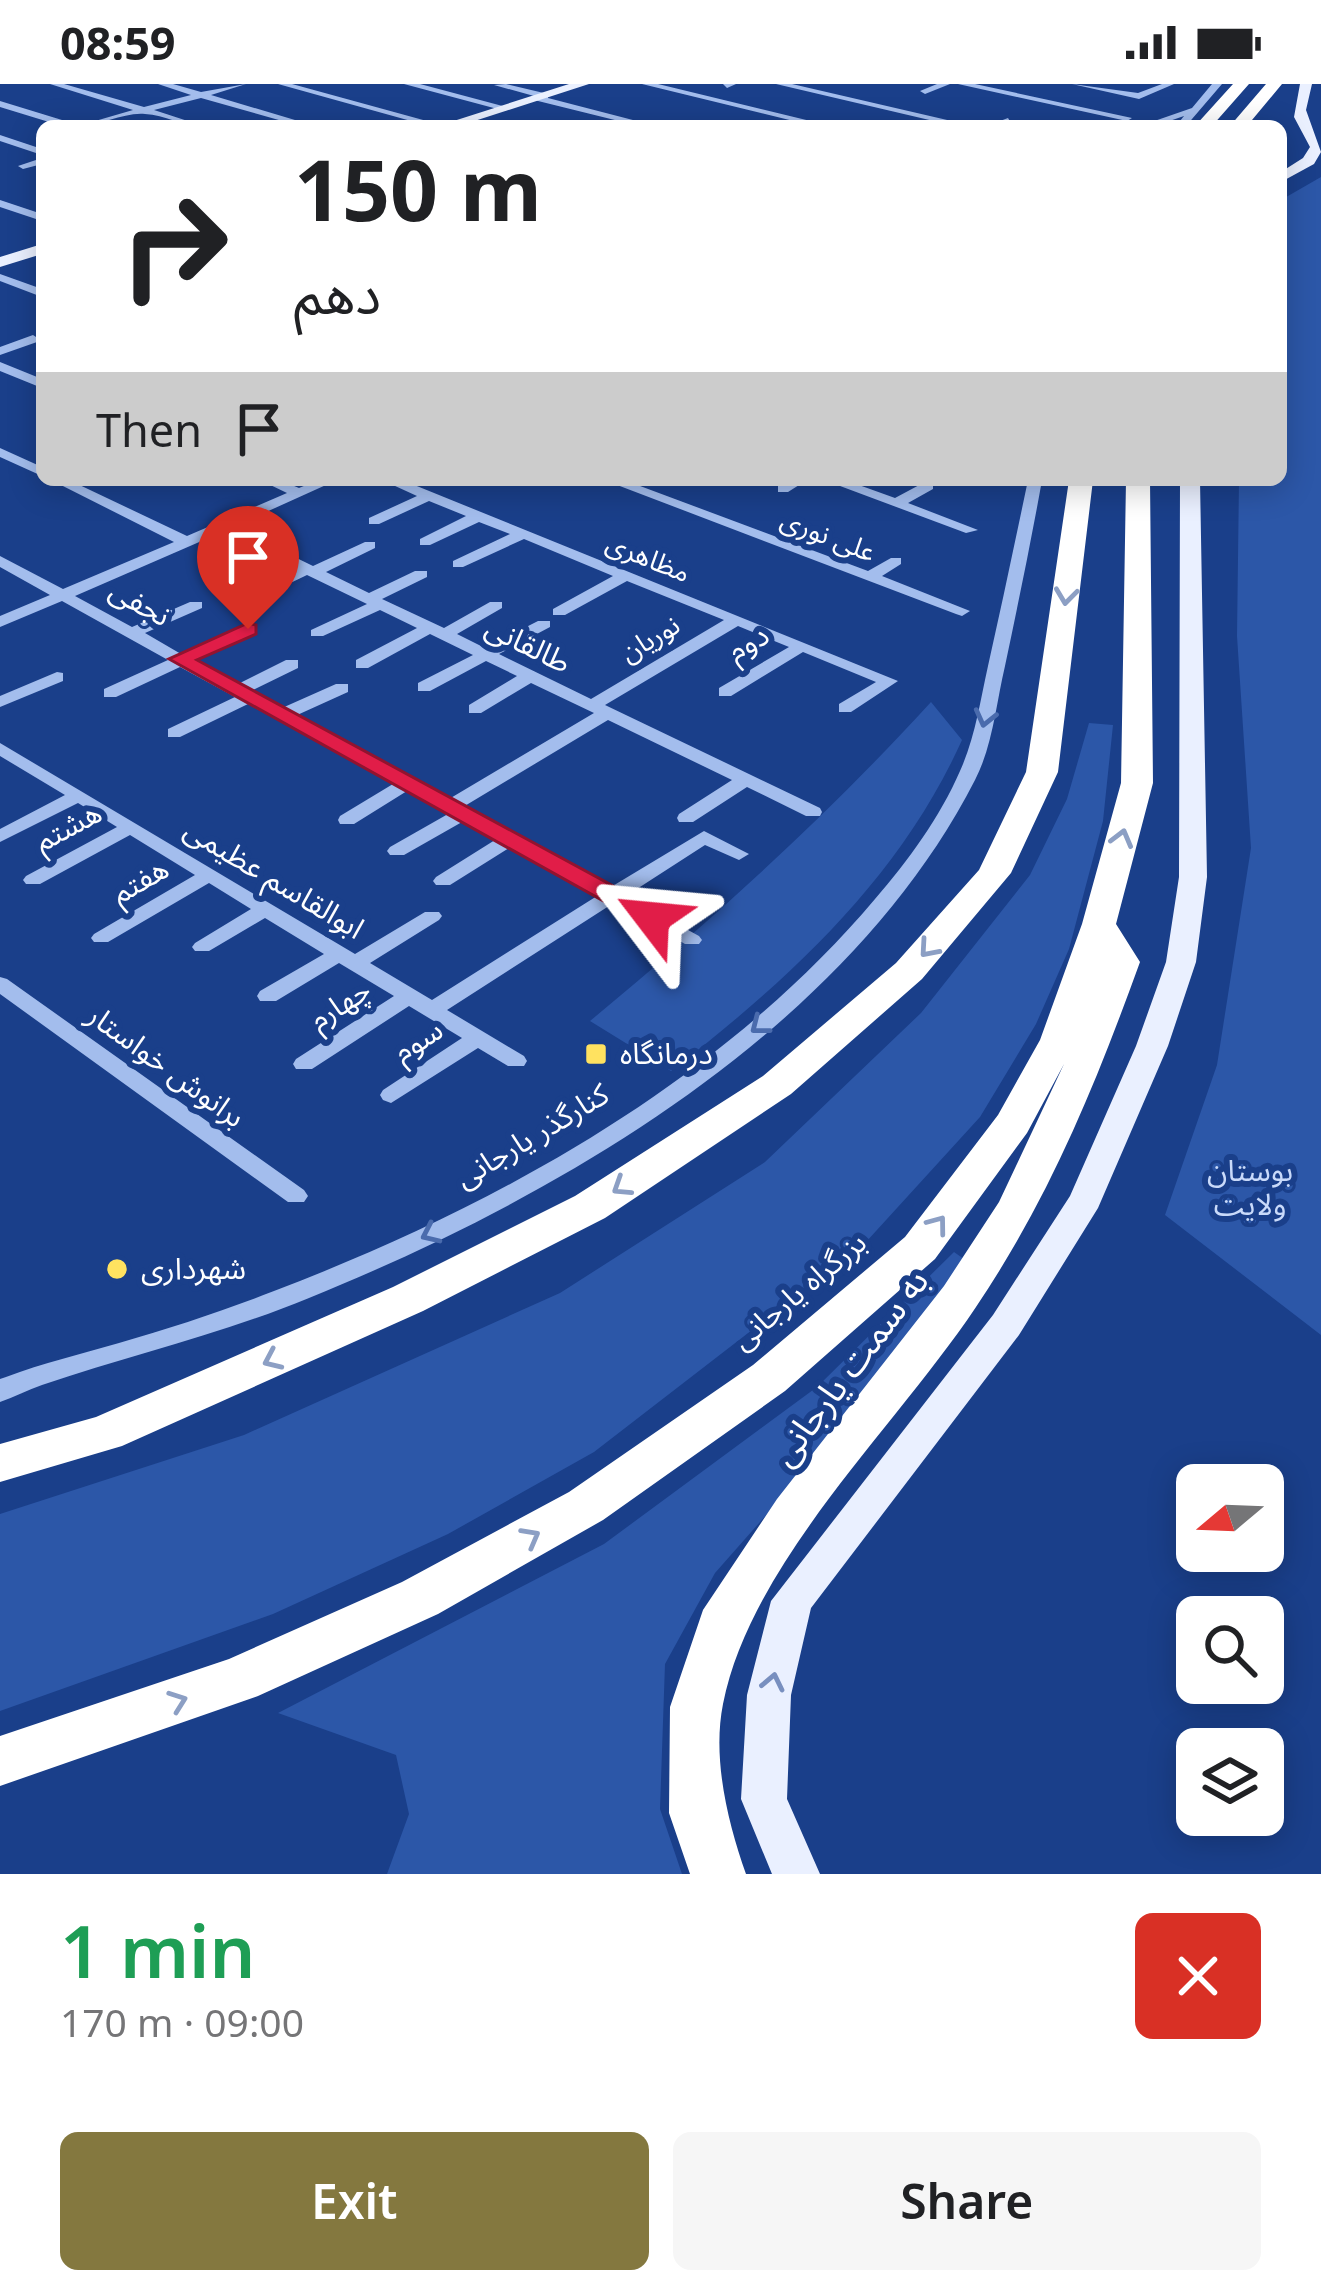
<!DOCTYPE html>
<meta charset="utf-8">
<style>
body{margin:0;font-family:"Noto Sans","Noto Sans Arabic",sans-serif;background:#f6f6f6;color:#202124;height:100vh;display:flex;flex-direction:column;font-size:45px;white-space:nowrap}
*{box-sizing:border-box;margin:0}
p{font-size:39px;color:#757577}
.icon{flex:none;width:66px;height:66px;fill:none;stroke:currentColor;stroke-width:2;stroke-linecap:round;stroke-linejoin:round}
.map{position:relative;height:1790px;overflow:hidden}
.sheet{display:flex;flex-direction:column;background:#fff;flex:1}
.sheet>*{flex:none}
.banner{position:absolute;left:36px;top:36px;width:1251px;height:366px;border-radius:18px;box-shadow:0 6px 30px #0003;background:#fff;color:#202124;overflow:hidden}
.needle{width:78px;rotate:251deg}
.tools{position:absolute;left:1176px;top:1380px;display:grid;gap:24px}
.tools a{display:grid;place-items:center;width:108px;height:108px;border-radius:18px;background:#fff;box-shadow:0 6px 30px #0003;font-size:60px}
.pin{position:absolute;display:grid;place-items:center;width:102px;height:102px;color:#fff;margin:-123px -51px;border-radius:50% 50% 50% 0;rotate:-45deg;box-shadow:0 0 12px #0007}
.pin .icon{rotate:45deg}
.me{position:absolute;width:132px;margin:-66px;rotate:299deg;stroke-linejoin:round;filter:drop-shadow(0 0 9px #0008)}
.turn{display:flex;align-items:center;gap:42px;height:252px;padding:0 60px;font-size:54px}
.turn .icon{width:156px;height:156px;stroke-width:2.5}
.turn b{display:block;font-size:84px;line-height:102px}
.then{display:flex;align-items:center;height:114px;padding:0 60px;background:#0003;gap:24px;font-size:45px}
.round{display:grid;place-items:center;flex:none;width:126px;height:126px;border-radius:18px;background:#f6f6f6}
.headline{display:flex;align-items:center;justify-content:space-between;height:204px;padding:0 60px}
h1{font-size:72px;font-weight:600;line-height:90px;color:#1e9e55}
.button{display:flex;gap:24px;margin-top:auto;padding:24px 60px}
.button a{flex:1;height:138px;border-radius:18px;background:#84783f;color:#fff;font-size:48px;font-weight:600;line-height:138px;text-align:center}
.button a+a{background:#f6f6f6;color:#202124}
.status{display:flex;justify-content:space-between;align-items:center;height:84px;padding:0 60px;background:#fff;direction:ltr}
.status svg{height:33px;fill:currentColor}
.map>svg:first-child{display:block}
.green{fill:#2c57a8}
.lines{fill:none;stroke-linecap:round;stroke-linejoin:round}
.minor{fill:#a3bded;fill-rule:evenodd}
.major{fill:#eaf0ff;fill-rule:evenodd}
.highway{fill:#fff;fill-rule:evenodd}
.oneway{stroke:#8c9fc4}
.oneway2{stroke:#4a6bad}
.oneway3{stroke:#788fbf}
.route{fill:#e11d48;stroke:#92132f;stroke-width:3}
.poi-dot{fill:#ffe260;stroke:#1a3f8a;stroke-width:4.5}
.labels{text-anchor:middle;stroke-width:12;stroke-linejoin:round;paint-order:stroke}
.far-street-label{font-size:27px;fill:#fff;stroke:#1a3f8a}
.street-label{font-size:30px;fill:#fff;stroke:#1a3f8a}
.poi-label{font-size:30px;fill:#fff;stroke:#1a3f8a;text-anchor:start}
.park-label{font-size:30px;fill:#c9dafa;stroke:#1a3f8a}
.near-street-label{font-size:36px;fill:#fff;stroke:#1a3f8a}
</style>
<div class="status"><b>08:59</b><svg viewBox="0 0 49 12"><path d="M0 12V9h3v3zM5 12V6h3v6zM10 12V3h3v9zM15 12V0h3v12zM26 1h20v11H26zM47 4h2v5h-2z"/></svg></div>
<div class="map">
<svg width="1321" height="1790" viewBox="0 0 1321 1790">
<rect width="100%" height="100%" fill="#1a3f8a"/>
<!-- green -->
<path class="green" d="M 1321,93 L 1321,1251 L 1165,1131 L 1217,981 L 1251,764 L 1237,552 L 1239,396 L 1281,396 L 1281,116 Z
M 931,618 L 962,656 C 900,794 789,896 671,987 L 590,937 C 711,837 825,734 931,618 Z
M 1089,639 L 1113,641 L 1103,737 L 1069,865 L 1036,940 L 980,1033 L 866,1158 L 594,1368 L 448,1450 L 273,1530 L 0,1627 L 0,1430 L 244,1351 L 560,1209 L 765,1078 L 921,929 L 1030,791 L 1067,715 Z
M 954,1168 L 971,1180 L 864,1320 L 715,1489 L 665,1580 L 660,1725 L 682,1790 L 387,1790 L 409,1730 L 396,1671 L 278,1629 L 604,1460 L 817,1303 Z"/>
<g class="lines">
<!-- minor -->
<path class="minor" d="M 50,0 L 64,0 L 144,23 L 191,11 L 158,0 L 173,0 L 201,8 L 246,0 L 211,11 L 315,42 L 300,42 L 201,14 L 154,26 L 203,42 C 182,42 165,31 145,30 C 124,28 101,42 78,42 L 133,26 Z
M 278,0 L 292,0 L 445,42 L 429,42 Z
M 404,0 L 420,0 L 510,24 L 505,27 Z
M 506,0 L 548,10 L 548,14 L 656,42 L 639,42 L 534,16 L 534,12 L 494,1 Z
M 642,0 L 658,0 L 831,42 L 814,42 Z
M 723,0 L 736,0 L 727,4 Z
M 776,0 L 792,0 L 973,42 L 955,42 Z
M 937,0 L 950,0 L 925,10 L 920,7 Z
M 958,0 L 975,0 L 1132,34 L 1127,37 Z
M 1072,0 L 1138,9 L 1162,0 L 1174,0 L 1139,15 Z
M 1212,0 L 1222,0 L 1186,42 L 1176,42 L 1184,32 L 1155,42 L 1140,42 L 1192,24 Z
M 0,17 L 75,40 L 77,42 L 62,42 L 0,23 Z
M 1008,34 L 1011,39 L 990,42 L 992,40 Z
M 692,36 L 695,41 L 677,42 Z
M 0,51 L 42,65 L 42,71 L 0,57 Z
M 42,74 L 42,80 L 23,85 L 18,82 Z
M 0,116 L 42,130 L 42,137 L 0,123 Z
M 0,190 L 42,205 L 42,213 L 0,197 Z
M 33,251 L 39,255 L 37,258 L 0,271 L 0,263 Z
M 0,278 L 42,295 L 42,304 L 0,287 Z
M 0,364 L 42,383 L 42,392 L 0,373 Z
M 51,396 L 69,396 L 187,452 L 287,409 L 260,396 L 280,396 L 299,404 L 318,396 L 337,396 L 233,443 L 313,482 L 365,458 L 375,458 L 375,464 L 326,488 L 369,509 L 415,487 L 427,487 L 427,493 L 382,515 L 444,544 L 490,518 L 502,518 L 502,524 L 457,550 L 485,564 L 538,537 L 550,537 L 550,543 L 499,570 L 591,615 L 724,536 L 627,497 L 565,531 L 553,531 L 553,525 L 613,492 L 524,455 L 463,483 L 453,483 L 453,477 L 510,450 L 479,438 L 430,461 L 420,461 L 420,455 L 466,432 L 429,417 L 379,440 L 369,440 L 369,434 L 417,412 L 382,396 L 402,396 L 898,597 L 851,628 L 839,628 L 839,620 L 876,598 L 803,568 L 731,612 L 719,612 L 719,604 L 789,563 L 738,542 L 605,621 L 820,724 L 822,728 L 820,732 L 806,732 L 747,703 L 693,738 L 679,738 L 677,734 L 679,730 L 732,696 L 608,636 L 463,723 L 611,803 L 704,747 L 749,770 L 739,776 L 705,761 L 626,812 L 699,852 L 702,856 L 699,860 L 685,860 L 612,820 L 447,926 L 524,972 L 527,977 L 524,982 L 508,982 L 478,964 L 391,1019 L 383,1016 L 380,1011 L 383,1006 L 462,954 L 409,922 L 312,985 L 296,985 L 293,980 L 296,975 L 394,912 L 339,879 L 276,917 L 260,917 L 257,912 L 260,907 L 324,870 L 265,834 L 209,867 L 195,867 L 192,863 L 195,859 L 251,825 L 209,799 L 108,858 L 94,858 L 91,854 L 94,850 L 195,791 L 130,751 L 40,800 L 26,800 L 23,796 L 26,792 L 117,743 L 78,719 L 0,758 L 0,745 L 65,711 L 0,672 L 0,659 L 355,870 L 425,828 L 439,828 L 442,832 L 439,836 L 370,879 L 432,916 L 597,812 L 509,764 L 450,801 L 436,801 L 433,797 L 436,793 L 495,756 L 462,738 L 404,771 L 390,771 L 387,767 L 390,763 L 448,730 L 407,707 L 354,740 L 340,740 L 338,736 L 340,732 L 393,700 L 248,620 L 180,653 L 168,653 L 168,645 L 235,613 L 180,583 L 116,613 L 104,613 L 104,605 L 168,576 L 62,517 L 0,543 L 0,532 L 50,511 L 0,483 L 0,472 L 63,505 L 174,458 ZM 220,449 L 271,474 L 233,491 L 233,497 L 245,497 L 284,479 L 295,485 L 245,509 L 245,515 L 257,515 L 307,491 L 367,520 L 311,546 L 311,552 L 323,552 L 380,526 L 417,544 L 356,576 L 356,584 L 368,584 L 430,550 L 473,571 L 418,599 L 418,607 L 430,607 L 486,577 L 517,592 L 469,621 L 469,629 L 481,629 L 531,599 L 594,629 L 449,715 L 295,632 L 348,608 L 348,600 L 336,600 L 282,624 L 251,607 L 298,584 L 298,576 L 286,576 L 238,600 L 194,576 L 254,548 L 254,542 L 242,542 L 181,570 L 145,549 L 202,524 L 202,518 L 190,518 L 132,543 L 75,512 Z
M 604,396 L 624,396 L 868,487 L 891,474 L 901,474 L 901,480 L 882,492 L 970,527 L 962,532 L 956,530 Z
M 789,396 L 807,396 L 788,408 L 778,408 L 778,402 Z
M 824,396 L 845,396 L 895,414 L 923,399 L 933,399 L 933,405 L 908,419 L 978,446 L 966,449 Z
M 1028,396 L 1042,396 C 1031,458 1018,520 1005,582 C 996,620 993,661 975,696 C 847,946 560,1112 309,1214 C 222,1250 131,1271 42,1301 C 28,1306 14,1313 0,1318 L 0,1295 L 6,1293 C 43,1279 81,1270 119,1259 C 171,1244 223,1227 274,1207 C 495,1123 721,998 875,815 C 908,777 940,733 960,687 C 975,654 980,618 988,582 C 1002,520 1015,458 1028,396 Z
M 57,588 L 63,589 L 63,597 L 0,623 L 0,612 Z
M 0,893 L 7,895 L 304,1106 L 308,1112 L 304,1118 L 288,1118 L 0,910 Z"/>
<!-- major -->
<path class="major" d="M 569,0 L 589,0 L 459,42 L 438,42 Z
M 1300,0 L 1312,0 L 1306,26 L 1321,68 L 1314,80 L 1281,98 L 1281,88 L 1303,74 L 1310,63 L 1294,33 Z
M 42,160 L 42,170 L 0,183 L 0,173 Z
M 1180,396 L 1200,396 L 1207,793 L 1196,878 L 1168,962 L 1098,1124 L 1019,1251 L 811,1524 L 791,1611 L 787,1715 L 820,1790 L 772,1790 L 741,1715 L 747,1611 L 771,1517 L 993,1231 L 1070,1112 L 1136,962 L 1166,878 L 1179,793 Z"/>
<!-- highway -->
<path class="highway" d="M 1233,0 L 1249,0 L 1212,42 L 1195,42 Z
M 1266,0 L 1282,0 L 1247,42 L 1230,42 Z
M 1069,396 L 1093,396 L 1058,688 L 1011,789 L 922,895 L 791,1010 L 605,1134 L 423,1227 L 122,1362 L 0,1398 L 0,1360 L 96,1333 L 393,1203 L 575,1112 L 763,992 L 896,879 L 979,786 L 1026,688 Z
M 1126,396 L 1150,396 L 1153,699 L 1116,840 L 1140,878 C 1095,1002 1050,1113 976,1223 C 896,1343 751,1478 723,1620 C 712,1675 728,1739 746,1790 L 690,1790 L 669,1729 L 670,1623 L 703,1526 L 777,1415 L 944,1202 L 999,1118 L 1064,980 L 1027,1049 L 935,1175 L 785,1307 L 603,1436 L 438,1530 L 258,1612 L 0,1702 L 0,1652 L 229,1575 L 402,1498 L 569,1408 L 753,1281 L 905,1153 L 998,1031 L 1040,956 L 1082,840 L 1121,699 Z"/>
</g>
<!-- one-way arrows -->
<defs><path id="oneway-chevron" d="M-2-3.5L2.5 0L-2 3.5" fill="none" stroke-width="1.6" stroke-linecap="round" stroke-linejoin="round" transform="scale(3)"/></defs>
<g class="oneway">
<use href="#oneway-chevron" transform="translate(1066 512) rotate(97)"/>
<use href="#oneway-chevron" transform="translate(1122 754) rotate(-75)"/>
<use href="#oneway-chevron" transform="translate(928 865) rotate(131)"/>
<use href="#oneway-chevron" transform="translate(621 1103) rotate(147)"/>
<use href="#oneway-chevron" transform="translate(938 1140) rotate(-53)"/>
<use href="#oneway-chevron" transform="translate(272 1276) rotate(156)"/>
<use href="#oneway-chevron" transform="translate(531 1453) rotate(-29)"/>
<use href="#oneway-chevron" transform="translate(178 1617) rotate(-20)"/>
</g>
<g class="oneway2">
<use href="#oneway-chevron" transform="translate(985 634) rotate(104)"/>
<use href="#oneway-chevron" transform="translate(759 942) rotate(142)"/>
<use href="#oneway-chevron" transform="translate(430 1150) rotate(155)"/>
</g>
<use class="oneway3" href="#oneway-chevron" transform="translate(773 1598) rotate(-78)"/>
<!-- route -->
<path class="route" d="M 248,539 L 256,541 L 256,550 L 197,576 L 661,828 L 665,834 L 661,839 L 643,839 L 169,575 Z"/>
<!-- markers -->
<g class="poi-dot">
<rect x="584" y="958" width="24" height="24" rx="6"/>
<circle cx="117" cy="1185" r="12"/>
</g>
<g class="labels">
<!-- far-street labels -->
<g class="far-street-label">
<text transform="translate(828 452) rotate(21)" y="9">علی نوری</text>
<text transform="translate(648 474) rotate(22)" y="9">مظاهری</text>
<text transform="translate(650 555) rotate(-31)" y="9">نوریان</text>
</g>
<!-- street labels -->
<g class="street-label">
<text transform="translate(140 519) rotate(29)" y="10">نجفی</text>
<text transform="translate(748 559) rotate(-30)" y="10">دوم</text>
<text transform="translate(528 561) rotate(26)" y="10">طالقانی</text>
<text transform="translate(68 743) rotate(-28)" y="10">هشتم</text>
<text transform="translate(274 795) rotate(31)" y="10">ابوالقاسم عظیمی</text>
<text transform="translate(140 797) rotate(-30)" y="10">هفتم</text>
<text transform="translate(340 921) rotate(-33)" y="10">چهارم</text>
<text transform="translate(418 957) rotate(-33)" y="10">سوم</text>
<text transform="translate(166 982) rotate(36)" y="10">برانوش خواستار</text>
<text transform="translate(532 1052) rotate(-31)" y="10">کنارگذر یارجانی</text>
<text transform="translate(799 1207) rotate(-40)" y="10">بزرگراه یارجانی</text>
</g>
<!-- poi labels -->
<g class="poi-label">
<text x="620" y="980">درمانگاه</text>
<text x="141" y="1195">شهرداری</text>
</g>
<!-- park labels -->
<g class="park-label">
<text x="1250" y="1097">بوستان<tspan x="1250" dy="34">ولایت</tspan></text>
</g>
<!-- near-street labels -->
<g class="near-street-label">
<text transform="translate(849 1283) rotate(-53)" y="13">به سمت یارجانی</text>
</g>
</g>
</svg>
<div class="tools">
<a><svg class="needle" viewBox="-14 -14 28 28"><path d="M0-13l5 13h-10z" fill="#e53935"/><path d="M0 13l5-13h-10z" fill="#757577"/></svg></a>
<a><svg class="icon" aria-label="search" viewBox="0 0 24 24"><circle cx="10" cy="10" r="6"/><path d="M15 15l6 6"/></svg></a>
<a><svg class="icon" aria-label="layers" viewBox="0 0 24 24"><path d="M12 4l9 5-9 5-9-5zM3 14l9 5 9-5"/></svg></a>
</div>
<div class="pin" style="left:248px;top:545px;background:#d93025"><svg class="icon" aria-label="arrive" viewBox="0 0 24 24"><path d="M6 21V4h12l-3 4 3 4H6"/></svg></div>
<svg class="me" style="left:652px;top:834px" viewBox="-20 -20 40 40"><path d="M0-17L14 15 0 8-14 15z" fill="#e11d48" stroke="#fff" stroke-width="4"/></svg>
<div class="banner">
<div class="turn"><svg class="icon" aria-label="right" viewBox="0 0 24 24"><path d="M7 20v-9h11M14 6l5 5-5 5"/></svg><div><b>150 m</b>دهم</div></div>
<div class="then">Then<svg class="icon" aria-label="arrive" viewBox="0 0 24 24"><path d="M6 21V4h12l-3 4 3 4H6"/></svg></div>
</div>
</div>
<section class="sheet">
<div class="headline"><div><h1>1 min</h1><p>170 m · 09:00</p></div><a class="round" style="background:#d93025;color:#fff"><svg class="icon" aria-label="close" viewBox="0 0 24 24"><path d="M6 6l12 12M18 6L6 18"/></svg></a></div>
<div class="button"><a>Exit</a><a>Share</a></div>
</section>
